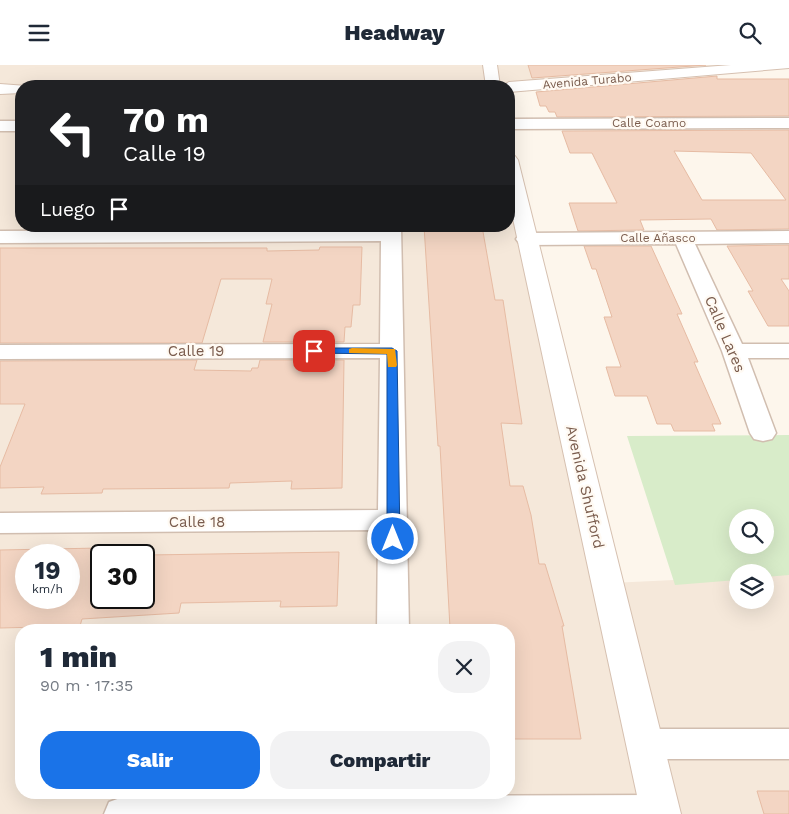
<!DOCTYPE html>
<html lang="es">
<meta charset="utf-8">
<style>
body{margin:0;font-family:"Work Sans",sans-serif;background:#f2f2f3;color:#1f2937;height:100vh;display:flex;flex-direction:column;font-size:19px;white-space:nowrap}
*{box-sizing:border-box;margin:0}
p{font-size:16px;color:#747a83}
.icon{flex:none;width:28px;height:28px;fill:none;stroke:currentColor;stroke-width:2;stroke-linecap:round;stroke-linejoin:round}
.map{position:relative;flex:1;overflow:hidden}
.panel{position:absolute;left:15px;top:559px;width:500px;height:175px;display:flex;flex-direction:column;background:#fff;border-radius:20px;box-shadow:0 5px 20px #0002}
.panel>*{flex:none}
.hud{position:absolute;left:15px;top:15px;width:500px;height:152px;border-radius:20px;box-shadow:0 5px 20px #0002;background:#202124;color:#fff;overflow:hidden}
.buttons{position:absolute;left:729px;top:444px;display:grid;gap:10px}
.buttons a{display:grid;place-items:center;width:45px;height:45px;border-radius:50%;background:#fff;box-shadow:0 5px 20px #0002;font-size:25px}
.speed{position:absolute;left:15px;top:479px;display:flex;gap:10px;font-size:25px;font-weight:700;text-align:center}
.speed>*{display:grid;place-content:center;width:65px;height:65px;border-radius:50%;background:#fff;box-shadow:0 5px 20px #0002;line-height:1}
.speed small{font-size:12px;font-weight:400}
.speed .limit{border:2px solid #111;border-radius:8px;background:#fff;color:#111}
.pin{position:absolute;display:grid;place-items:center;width:42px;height:42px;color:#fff;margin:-21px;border-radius:10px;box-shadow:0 2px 8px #0006}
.me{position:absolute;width:55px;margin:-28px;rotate:0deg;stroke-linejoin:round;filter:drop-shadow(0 0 4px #0008)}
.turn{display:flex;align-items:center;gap:18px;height:105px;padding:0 25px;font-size:22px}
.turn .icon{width:65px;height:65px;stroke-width:2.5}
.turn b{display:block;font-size:35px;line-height:42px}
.then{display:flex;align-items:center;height:48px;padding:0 25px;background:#0003;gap:10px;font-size:19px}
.round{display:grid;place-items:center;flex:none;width:52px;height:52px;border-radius:20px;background:#f2f2f3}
.headline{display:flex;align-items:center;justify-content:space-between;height:85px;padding:0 25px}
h1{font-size:30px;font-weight:800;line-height:38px}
.primary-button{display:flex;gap:10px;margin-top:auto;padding:10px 25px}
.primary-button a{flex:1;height:58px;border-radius:20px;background:#1a73e8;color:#fff;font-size:20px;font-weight:800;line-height:58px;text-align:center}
.primary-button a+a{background:#f2f2f3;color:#1f2937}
header{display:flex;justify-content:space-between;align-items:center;height:65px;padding:0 25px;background:#fff;font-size:22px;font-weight:800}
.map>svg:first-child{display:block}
.residential{fill:#f5e8da;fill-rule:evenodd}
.green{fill:#d8ecc9;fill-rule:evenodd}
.building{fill:#f3d5c3;stroke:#e6bba3;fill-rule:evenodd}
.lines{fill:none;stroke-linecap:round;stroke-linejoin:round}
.street-casing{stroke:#d1beb0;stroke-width:3}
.secondary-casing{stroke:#d6c0b0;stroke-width:2}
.street{fill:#fff;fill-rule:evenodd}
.secondary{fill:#fff;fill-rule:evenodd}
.route{fill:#1a73e8;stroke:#114b97}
.slow{fill:#f59e0b}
.labels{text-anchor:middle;stroke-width:4.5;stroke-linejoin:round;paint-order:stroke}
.far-street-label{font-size:12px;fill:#7a5c4d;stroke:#fffaf3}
.street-label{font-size:15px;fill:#7a5c4d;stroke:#fffaf3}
</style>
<header><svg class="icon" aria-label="menu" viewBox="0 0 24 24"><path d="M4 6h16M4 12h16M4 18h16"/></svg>Headway<svg class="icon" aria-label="search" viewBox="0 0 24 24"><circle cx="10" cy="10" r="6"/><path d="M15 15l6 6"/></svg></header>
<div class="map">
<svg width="789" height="749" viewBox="0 0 789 749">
<rect width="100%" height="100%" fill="#fdf6ec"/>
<!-- residential -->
<path class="residential" d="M 0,0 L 779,0 L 509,21 L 21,21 L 21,161 L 509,161 L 509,83 L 611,518 L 737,512 L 738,535 L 765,535 L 765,511 L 789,509 L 789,749 L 0,749 ZM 26,490 L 69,490 L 69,532 L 26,532 ZM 101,490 L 144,490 L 144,532 L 101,532 ZM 21,565 L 509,565 L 509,728 L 21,728 Z"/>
<!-- green -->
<path class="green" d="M 789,370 L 789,510 L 765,512 L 765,508 L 738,508 L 737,515 L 675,520 L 627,371 ZM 738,452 L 765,452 L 765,480 L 738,480 Z"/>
<!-- building -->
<path class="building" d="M 528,0 L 706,0 L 532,13 Z
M 717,11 L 717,14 L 789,14 L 789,51 L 557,52 L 555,47 L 549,47 L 546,41 L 540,41 L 536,27 Z
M 789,65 L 789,164 L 717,165 L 711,154 L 640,155 L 644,165 L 578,166 L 569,138 L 617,138 L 592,88 L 570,88 L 562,66 ZM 674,86 L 751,88 L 786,135 L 702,135 Z
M 424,161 L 482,161 L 495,235 L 503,235 L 522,359 L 501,358 L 510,421 L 523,421 L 531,450 L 539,499 L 545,499 L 564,561 L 562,561 L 581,674 L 509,674 L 509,565 L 457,565 L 457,563 L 450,563 L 440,381 L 438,381 Z
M 789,180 L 789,214 L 781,214 L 789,226 L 789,261 L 768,261 L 748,226 L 753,226 L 727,181 Z
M 584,181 L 651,181 L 682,249 L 677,249 L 698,297 L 694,297 L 721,359 L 712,359 L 715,366 L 674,366 L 671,359 L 657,359 L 647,331 L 615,331 L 606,302 L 621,302 L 604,252 L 612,252 L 596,204 L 592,204 Z
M 320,182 L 362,182 L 360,240 L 353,240 L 351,262 L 345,262 L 344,277 L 263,277 L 272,239 L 266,239 L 272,214 L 221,214 L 202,278 L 0,278 L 0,183 L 267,183 L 267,186 L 319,185 Z
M 197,295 L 194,305 L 251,306 L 252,303 L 258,303 L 260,295 L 344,295 L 342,423 L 291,424 L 292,416 L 230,418 L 229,423 L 103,424 L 102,428 L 41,429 L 44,422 L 0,423 L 0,402 L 25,339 L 0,339 L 0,296 Z
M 150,482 L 148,490 L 339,487 L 337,541 L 280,542 L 281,536 L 181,538 L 179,548 L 82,554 L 80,561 L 0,563 L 0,485 ZM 26,490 L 69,490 L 69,532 L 26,532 ZM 101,490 L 144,490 L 144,532 L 101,532 Z
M 757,726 L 789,726 L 789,749 L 764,749 Z"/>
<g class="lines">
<defs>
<path id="street" d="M 789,53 L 789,63 L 509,64 L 509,54 Z
M 0,56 L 21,56 L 21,66 L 0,66 Z
M 381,161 L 401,161 L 409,565 L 377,565 L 378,465 L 0,468 L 0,448 L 378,445 L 380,293 L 0,294 L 0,280 L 380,279 L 381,176 L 0,178 L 0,166 L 381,164 Z
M 789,166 L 789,178 L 695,179 L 742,279 L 789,279 L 789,293 L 748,293 L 776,368 L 772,374 L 763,376 L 754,374 L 750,368 L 722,286 L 676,179 L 526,180 L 519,178 L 516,174 L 519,170 L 526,168 Z
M 645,664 L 789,664 L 789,694 L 645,694 L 632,690 L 627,679 L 632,668 Z
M 660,730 L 674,735 L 678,749 L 104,749 L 109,737 L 123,732 Z"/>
<path id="secondary" d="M 483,0 L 497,0 L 500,21 L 486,21 Z
M 731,0 L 789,0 L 789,3 L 509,27 L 509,21 L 502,21 L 509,17 Z
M 0,19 L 27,21 L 21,21 L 21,28 L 0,29 Z
M 509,90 L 515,91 L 518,95 L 681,749 L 641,749 L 509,135 Z"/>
</defs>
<!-- street casing -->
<use href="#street" class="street-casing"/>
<!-- secondary casing -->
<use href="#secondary" class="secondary-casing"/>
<!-- street -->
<use href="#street" class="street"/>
<!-- secondary -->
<use href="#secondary" class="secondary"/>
</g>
<!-- route -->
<path class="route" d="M 314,283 L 392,283 L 397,286 L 400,474 L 398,477 L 393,478 L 387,474 L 387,289 L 310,288 L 310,284 Z"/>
<!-- slow -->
<path class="slow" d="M 352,283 L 395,284 L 397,300 L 396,302 L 388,302 L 387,289 L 349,288 L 349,284 Z"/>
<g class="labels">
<!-- far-street labels -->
<g class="far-street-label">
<text transform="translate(587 16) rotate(-5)" y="4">Avenida Turabo</text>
<text x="649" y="62">Calle Coamo</text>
<text x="658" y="177">Calle Añasco</text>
</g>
<!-- street labels -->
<g class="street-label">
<text transform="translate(725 269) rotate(67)" y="5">Calle Lares</text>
<text x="196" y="291">Calle 19</text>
<text transform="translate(585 422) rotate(77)" y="5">Avenida Shufford</text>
<text x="197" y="462">Calle 18</text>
</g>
</g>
</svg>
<div class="buttons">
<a><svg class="icon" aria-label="search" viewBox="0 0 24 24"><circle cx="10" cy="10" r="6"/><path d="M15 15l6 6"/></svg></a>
<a><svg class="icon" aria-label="layers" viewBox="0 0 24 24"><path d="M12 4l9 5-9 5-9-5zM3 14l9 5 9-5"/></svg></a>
</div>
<div class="speed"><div>19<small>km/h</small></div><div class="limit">30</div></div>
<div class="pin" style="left:314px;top:286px;background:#d93025"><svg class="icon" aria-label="arrive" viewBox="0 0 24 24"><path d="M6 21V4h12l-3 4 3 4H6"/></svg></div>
<svg class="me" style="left:393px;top:474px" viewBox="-20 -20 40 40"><circle r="17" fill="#1a73e8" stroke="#fff" stroke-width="3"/><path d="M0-11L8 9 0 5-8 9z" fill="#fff"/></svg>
<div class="hud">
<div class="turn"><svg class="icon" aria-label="left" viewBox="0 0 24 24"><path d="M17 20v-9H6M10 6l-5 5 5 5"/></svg><div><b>70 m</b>Calle 19</div></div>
<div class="then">Luego<svg class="icon" aria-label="arrive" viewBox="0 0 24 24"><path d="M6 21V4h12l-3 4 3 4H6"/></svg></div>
</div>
<section class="panel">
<div class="headline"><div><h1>1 min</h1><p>90 m · 17:35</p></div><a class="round"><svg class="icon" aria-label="close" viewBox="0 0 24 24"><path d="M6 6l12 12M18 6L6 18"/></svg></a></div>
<div class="primary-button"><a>Salir</a><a>Compartir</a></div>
</section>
</div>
